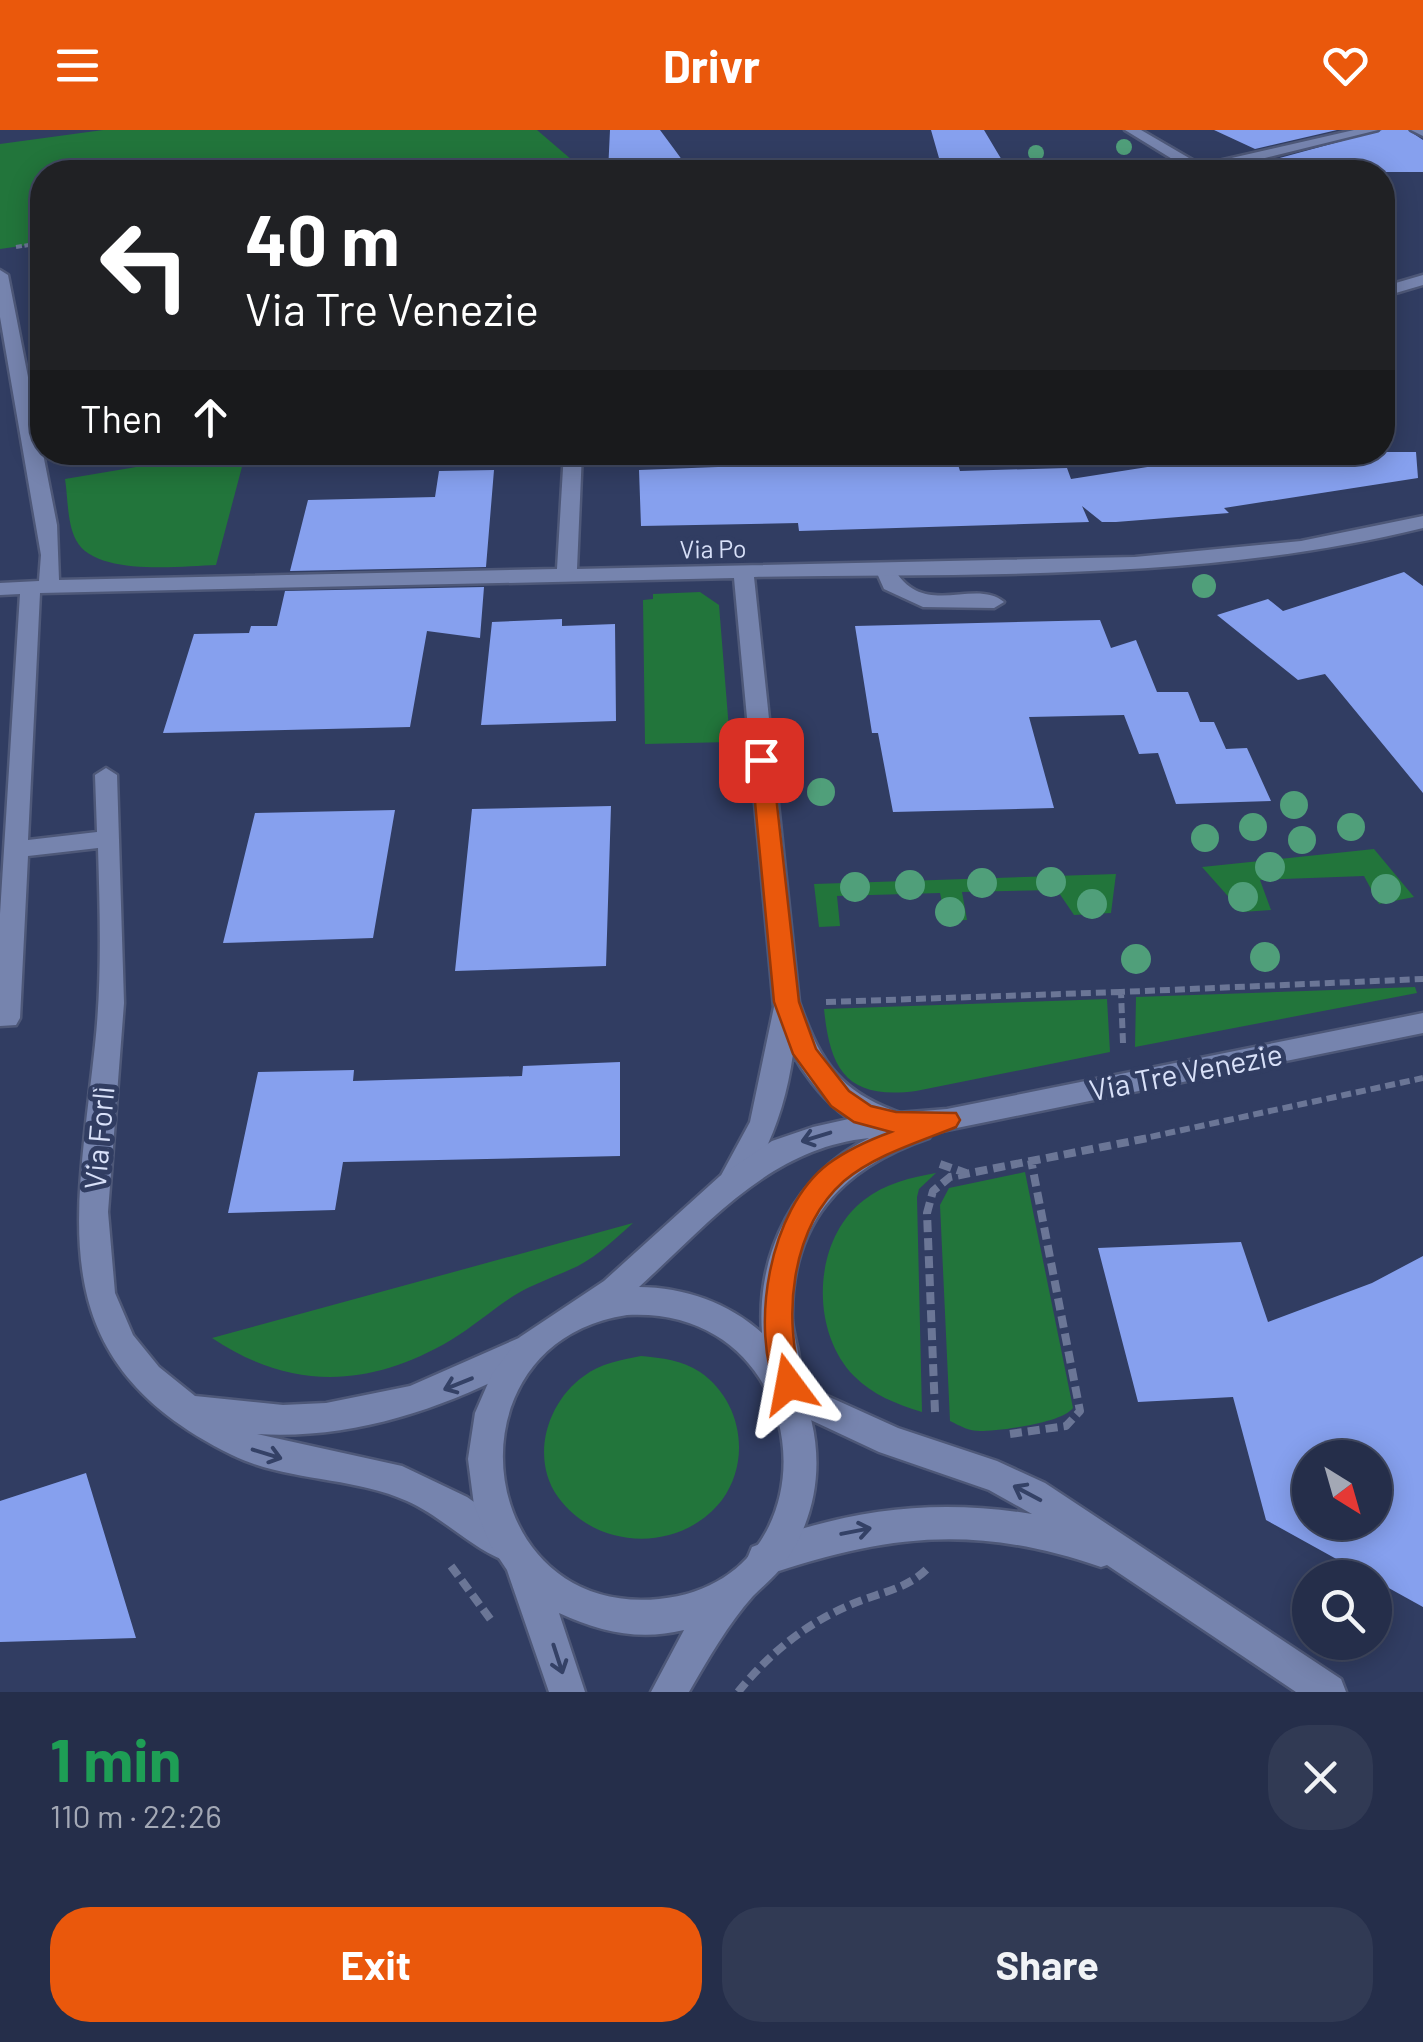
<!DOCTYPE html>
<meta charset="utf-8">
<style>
body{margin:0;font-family:Barlow,sans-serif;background:#313a54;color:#f1f3f6;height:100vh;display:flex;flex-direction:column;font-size:38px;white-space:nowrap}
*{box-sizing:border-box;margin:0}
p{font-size:32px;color:#a3a8b5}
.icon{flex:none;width:55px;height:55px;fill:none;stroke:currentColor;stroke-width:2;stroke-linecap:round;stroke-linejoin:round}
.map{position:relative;height:1562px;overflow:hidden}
.panel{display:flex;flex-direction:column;background:#252e4a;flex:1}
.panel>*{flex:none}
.guide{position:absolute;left:30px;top:30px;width:1365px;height:305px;border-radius:40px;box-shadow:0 5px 25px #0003,0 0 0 2px #424a62;background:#202124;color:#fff;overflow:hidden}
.needle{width:65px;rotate:143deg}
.buttons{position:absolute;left:1292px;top:1310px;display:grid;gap:20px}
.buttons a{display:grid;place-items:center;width:100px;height:100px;border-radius:50%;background:#252e4a;box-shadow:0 5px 25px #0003,0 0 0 2px #424a62;font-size:50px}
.pin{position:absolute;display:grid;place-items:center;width:85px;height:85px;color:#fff;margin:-42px;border-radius:20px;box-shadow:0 5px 15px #0006}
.me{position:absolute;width:110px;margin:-55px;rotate:347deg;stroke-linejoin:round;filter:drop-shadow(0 0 8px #0008)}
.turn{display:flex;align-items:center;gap:35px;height:210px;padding:0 50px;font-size:45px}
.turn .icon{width:130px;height:130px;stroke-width:2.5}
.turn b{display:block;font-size:70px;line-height:85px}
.then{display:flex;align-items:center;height:95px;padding:0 50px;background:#0003;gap:20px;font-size:38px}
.round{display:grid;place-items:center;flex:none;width:105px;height:105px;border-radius:40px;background:#313a54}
.headline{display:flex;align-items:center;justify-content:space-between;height:170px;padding:0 50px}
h1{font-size:60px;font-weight:700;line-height:75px;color:#1e9e55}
.cta{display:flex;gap:20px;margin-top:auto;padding:20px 50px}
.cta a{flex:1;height:115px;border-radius:40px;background:#ea580c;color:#fff;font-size:40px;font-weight:700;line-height:115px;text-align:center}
.cta a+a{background:#313a54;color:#f1f3f6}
header{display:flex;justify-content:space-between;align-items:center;height:130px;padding:0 50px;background:#ea580c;color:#fff;font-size:45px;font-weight:700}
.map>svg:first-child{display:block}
.green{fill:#22753b}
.building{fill:#86a0ee;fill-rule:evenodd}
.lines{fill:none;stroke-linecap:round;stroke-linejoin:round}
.service-casing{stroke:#4e5878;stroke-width:5}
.minor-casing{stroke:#4e5878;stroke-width:5}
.tertiary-casing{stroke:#4e5878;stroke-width:5}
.path-far2{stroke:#6b7696;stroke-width:4;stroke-dasharray:6 2.5;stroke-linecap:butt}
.path-far1{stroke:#6b7696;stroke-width:6;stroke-dasharray:10 5;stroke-linecap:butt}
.path{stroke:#6b7696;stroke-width:8;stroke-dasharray:12 6;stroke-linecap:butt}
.service{fill:#7684ae;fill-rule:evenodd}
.minor{fill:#7684ae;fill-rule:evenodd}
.tertiary{fill:#7684ae;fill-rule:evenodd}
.tree{fill:#509f7a}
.oneway{stroke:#344166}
.route{fill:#ea580c;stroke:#983908;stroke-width:2.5}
.labels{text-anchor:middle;stroke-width:10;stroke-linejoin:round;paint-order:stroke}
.far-street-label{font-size:25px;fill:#d8e0f8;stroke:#313d62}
.street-label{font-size:30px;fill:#d8e0f8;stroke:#313d62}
</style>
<header><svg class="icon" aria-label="menu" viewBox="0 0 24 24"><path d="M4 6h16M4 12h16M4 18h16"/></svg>Drivr<svg class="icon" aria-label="heart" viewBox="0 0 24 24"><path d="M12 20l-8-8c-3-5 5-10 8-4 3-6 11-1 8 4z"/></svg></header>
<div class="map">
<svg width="1423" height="1562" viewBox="0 0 1423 1562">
<rect width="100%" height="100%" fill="#313d62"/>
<!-- green -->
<path class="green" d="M 103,0 L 537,0 L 572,30 L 497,42 L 42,42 L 42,113 L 0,119 L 0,14 Z
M 225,322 L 251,323 L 254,332 L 243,333 L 216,435 C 181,436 95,447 76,410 C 67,393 68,368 65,349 Z
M 700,462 L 719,475 L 730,612 L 645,614 L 643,470 L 653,469 L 653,464 Z
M 1374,719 L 1414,767 L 1379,774 L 1364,746 L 1260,750 L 1271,780 L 1242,782 L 1202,737 Z
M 1116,744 L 1111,783 L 1074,785 L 1057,760 L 962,762 L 967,790 L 946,791 L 940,763 L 837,766 L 840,796 L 819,797 L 814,754 Z
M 1415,857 L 1417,863 L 1135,917 L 1136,867 Z
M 1107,869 L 1110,922 L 916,961 C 847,970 830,940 824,879 Z
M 1025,1042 L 1073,1278 C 1062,1293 1000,1301 980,1301 C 969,1301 960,1296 950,1291 L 940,1075 L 949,1058 Z
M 936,1043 L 919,1059 L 917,1067 L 922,1282 C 896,1274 873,1265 854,1246 C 809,1200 813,1109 864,1070 C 884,1054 912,1047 936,1043 Z
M 633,1093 C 616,1108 599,1125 578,1136 C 557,1146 535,1153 515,1165 C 493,1179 474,1196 451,1210 C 370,1258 291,1261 212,1208 Z
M 641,1226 C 662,1228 682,1230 700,1242 C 741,1270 752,1329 722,1370 C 680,1424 596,1420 558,1367 C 530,1328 547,1272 584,1246 C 601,1233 621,1230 641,1226 Z"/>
<!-- building -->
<path class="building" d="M 610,0 L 660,0 L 691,42 L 608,42 Z
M 931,0 L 984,0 L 1009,42 L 943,42 Z
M 1214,0 L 1337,0 L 1255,19 Z
M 1382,0 L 1408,0 L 1423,10 L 1423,42 L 1305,42 L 1276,29 Z
M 906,322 L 954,322 L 960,341 L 1067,338 L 1071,349 L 1243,322 L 1416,322 L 1418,348 L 1224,378 L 1229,383 L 1116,392 L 1102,392 L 1082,376 L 1089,392 L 799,401 L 798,393 L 641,396 L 639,340 L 908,330 Z
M 494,340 L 486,437 L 290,441 L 308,370 L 435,367 L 439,341 Z
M 1404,442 L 1423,456 L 1423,663 L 1325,544 L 1298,550 L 1217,485 L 1268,469 L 1283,481 Z
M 484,457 L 480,508 L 427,501 L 410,597 L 163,603 L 194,504 L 249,503 L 251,496 L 277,496 L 285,461 Z
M 562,489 L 562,496 L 615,494 L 616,591 L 481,595 L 492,492 Z
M 1100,490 L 1111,518 L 1136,510 L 1157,562 L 1188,562 L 1200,592 L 1214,592 L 1226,619 L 1247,618 L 1271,671 L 1176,674 L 1158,623 L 1139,624 L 1124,585 L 1029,587 L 1054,678 L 893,682 L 878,603 L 872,603 L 855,496 Z
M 611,676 L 606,836 L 455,841 L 472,679 Z
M 395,680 L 373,808 L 223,813 L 255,683 Z
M 620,932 L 620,1026 L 343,1032 L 335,1080 L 228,1083 L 258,942 L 354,940 L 353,951 L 522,946 L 523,936 Z
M 1241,1112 L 1268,1192 L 1372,1153 L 1423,1126 L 1423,1477 L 1266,1390 L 1233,1267 L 1138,1272 L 1098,1118 ZM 1310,1328 L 1375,1328 L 1375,1392 L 1310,1392 Z
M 86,1343 L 136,1508 L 0,1512 L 0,1371 Z"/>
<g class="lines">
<defs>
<path id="service" d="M 886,435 L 893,437 C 923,491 974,447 1004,472 L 994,478 L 923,477 L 884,459 L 876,441 Z"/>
<path id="minor" d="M 1125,0 L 1141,0 L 1201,35 L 1354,0 L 1378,0 L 1208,42 L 1180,42 L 1187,38 Z
M 1411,0 L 1423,0 L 1423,6 Z
M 0,140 L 8,145 L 57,395 L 59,450 L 557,439 L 564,322 L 582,322 L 577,439 L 1135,427 L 1301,411 L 1423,386 L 1423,398 C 1205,452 977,443 754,447 L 799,872 C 821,935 842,964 906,985 L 910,993 L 906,1001 C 860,1016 812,959 793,924 C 786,974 771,1017 743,1059 L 733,1063 L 723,1059 L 718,1051 L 750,992 L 774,877 L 734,448 L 40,463 L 28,710 L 97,702 L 95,645 L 106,638 L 117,645 L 124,873 L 108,1082 L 115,1163 L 133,1205 L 159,1237 L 195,1266 L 283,1275 L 326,1273 L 410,1256 L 528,1204 L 539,1208 L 544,1218 L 539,1228 C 451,1276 358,1310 257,1304 L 402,1336 L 467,1367 L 515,1401 L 520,1413 L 515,1425 L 503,1430 C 469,1416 441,1386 407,1371 C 351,1346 287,1352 232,1325 C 39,1230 76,1093 95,915 C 102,850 100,784 98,718 L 28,726 L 20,888 L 16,895 L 0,896 L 0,784 L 20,464 L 0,465 L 0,453 L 39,451 L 41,425 L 0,187 Z
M 1423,145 L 1423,155 L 1382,167 L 1382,157 Z
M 794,1251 L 898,1298 L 997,1331 L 1045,1353 L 1341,1549 L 1346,1562 L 1296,1562 L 1107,1435 L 1101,1437 C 977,1394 886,1404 764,1446 L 752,1441 L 747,1429 L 752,1417 C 843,1379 934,1368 1032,1384 L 989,1360 L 879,1322 L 783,1277 L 778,1266 L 783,1255 Z"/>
<path id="tertiary" d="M 1423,883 L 1423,903 L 932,1003 L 929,1008 C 841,1038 790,1093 792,1190 C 793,1208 805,1234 797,1250 C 827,1313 823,1383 780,1439 C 772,1449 762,1457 753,1466 C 728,1494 708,1529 689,1562 L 651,1562 L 684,1500 C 640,1511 600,1502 559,1483 L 585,1562 L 549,1562 L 507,1440 L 491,1416 L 474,1375 L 468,1329 L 475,1283 L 492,1244 L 520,1207 L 604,1151 L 720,1046 L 772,1011 L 813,997 L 862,986 L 947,979 ZM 869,1008 C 796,1044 756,1122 762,1203 C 729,1173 684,1157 639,1157 C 708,1094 770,1018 869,1008 ZM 627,1185 C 819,1175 840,1451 659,1469 C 473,1487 442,1213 627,1185 Z"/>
</defs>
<!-- service casing -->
<use href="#service" class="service-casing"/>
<!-- minor casing -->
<use href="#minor" class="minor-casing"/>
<!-- tertiary casing -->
<use href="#tertiary" class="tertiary-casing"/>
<!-- path-far2 -->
<path class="path-far2" d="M 16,117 L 42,113"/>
<!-- path-far1 -->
<path class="path-far1" d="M 826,872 L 1121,862
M 1123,913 L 1121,862 L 1423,849
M 1136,1010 L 1423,948"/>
<!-- path -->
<path class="path" d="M 940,1034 L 966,1043
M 935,1282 L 927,1083 L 933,1061 L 950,1047 L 1148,1008
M 1010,1304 L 1066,1296 L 1080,1281 L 1031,1030
M 451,1436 L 491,1490
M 738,1562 C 769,1524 805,1494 850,1475 C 876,1463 907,1460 928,1438"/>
<!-- service -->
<use href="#service" class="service"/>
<!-- minor -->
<use href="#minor" class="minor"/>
<!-- tertiary -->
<use href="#tertiary" class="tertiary"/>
</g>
<!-- trees -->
<g class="tree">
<circle cx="1124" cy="17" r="8"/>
<circle cx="1036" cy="23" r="8"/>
<circle cx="1204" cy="456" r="12"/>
<circle cx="821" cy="662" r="14"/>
<circle cx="1294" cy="675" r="14"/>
<circle cx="1253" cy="697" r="14"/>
<circle cx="1351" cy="697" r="14"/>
<circle cx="1205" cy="708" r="14"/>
<circle cx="1302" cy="710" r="14"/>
<circle cx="1270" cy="737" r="15"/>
<circle cx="1051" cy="752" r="15"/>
<circle cx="982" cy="753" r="15"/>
<circle cx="910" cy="755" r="15"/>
<circle cx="855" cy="757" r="15"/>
<circle cx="1386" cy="759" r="15"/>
<circle cx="1243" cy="767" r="15"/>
<circle cx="1092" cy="774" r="15"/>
<circle cx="950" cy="782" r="15"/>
<circle cx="1265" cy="827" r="15"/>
<circle cx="1136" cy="829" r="15"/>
</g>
<!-- one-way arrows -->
<defs><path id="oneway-shaft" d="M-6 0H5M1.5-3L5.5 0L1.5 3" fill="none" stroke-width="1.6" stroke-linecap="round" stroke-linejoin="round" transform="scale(2.5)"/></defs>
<g class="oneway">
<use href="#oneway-shaft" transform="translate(816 1007) rotate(163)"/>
<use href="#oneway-shaft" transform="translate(458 1254) rotate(158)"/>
<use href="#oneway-shaft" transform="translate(267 1324) rotate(17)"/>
<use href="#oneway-shaft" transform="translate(1027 1363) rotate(-152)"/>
<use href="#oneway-shaft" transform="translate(856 1401) rotate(-11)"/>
<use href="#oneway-shaft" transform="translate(558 1529) rotate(72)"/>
</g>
<!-- route -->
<path class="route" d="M 761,623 L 772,630 L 799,872 L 816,919 L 849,961 L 871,976 L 896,982 L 956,983 L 960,990 L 956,997 C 919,1012 875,1025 844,1051 C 790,1099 782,1190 803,1254 L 799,1264 L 789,1268 L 778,1264 C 749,1198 769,1079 828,1034 C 847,1020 869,1010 891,1002 L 854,992 L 831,976 L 793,924 L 774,872 L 751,630 Z"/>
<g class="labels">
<!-- far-street labels -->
<g class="far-street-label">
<text transform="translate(713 419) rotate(-1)" y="9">Via Po</text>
</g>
<!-- street labels -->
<g class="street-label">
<text transform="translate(1186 943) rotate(-11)" y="10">Via Tre Venezie</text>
<text transform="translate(100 1008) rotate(-85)" y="10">Via Forlì</text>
</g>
</g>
</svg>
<div class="buttons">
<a><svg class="needle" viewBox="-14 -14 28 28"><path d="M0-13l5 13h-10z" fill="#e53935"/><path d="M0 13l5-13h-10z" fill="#a3a8b5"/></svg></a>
<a><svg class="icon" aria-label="search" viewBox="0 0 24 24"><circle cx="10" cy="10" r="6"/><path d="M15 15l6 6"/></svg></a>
</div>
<div class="pin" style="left:761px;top:630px;background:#d93025"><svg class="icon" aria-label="arrive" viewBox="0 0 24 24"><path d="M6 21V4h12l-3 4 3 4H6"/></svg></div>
<svg class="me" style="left:789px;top:1254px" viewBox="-20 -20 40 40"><path d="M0-17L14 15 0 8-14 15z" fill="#ea580c" stroke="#fff" stroke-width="4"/></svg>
<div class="guide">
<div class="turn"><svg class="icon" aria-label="left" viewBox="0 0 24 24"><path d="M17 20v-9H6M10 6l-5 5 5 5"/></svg><div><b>40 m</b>Via Tre Venezie</div></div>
<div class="then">Then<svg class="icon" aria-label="ahead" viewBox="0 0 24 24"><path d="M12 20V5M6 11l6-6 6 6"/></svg></div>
</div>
</div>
<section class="panel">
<div class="headline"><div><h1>1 min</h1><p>110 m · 22:26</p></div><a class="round"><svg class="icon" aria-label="close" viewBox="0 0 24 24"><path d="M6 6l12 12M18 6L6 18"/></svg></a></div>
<div class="cta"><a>Exit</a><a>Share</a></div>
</section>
